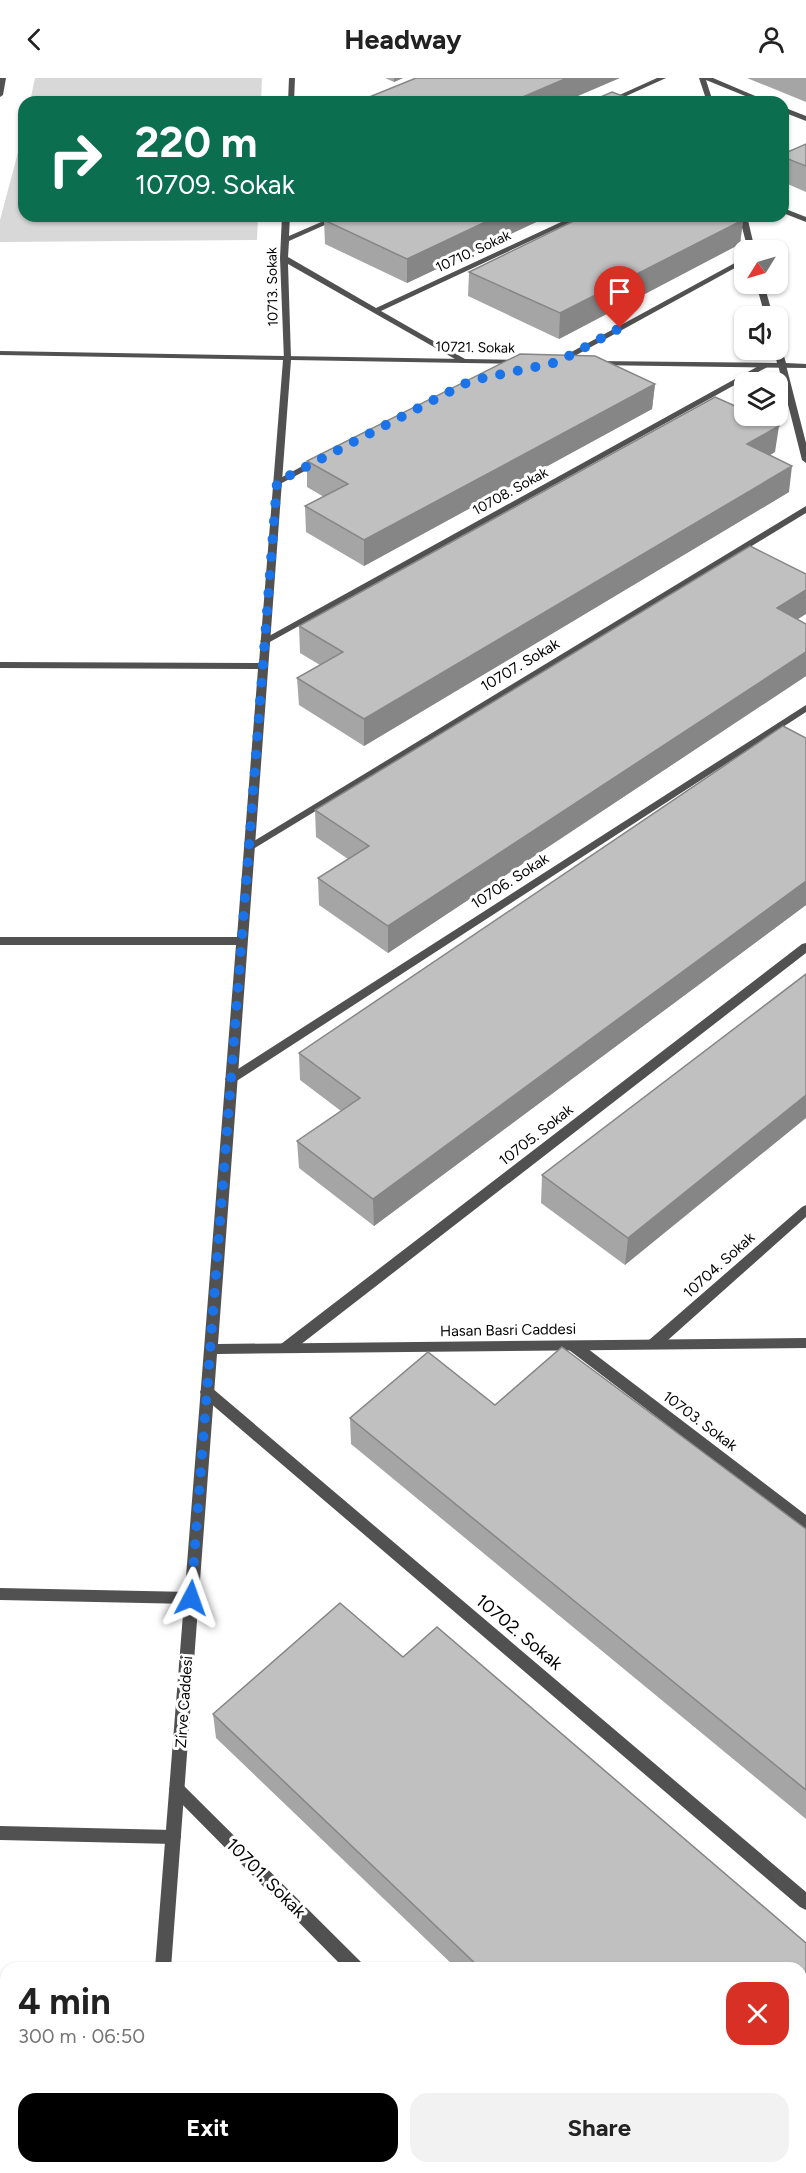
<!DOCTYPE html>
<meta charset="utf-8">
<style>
body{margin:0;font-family:Figtree,sans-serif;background:#f2f2f2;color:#222;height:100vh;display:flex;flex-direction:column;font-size:22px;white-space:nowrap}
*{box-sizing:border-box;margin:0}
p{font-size:20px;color:#767676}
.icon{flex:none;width:33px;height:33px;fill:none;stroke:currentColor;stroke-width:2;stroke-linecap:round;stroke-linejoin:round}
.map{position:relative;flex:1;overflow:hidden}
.side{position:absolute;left:0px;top:1884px;width:807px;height:212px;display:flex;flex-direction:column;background:#fff;border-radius:18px 18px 0 0;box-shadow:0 2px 4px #0004}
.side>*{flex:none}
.guide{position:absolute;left:18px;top:18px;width:771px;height:126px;border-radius:18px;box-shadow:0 2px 4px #0004;background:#0b6e4f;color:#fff;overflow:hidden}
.needle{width:39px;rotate:233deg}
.buttons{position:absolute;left:734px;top:162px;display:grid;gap:12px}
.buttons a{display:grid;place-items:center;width:54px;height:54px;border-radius:12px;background:#fff;box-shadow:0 2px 4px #0004;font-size:30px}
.pin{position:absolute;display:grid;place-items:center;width:51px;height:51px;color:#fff;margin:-62px -26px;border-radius:50% 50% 50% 0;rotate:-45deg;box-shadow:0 0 6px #0007}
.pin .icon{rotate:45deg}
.me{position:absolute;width:66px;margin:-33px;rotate:4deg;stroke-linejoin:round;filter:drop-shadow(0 0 4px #0008)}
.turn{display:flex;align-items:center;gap:21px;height:126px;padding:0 18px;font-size:27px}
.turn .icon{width:78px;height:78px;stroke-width:2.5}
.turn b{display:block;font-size:42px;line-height:51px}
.round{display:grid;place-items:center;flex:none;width:63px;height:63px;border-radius:18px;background:#f2f2f2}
.headline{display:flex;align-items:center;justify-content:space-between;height:102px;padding:0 18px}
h1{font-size:36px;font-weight:700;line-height:45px}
.button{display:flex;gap:12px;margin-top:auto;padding:12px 18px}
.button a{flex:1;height:69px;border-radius:18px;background:#000;color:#fff;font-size:24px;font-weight:700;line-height:69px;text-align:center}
.button a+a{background:#f2f2f2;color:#222}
header{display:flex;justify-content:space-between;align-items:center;height:78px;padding:0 18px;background:#fff;font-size:27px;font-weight:700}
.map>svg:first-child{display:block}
.green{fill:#d8d8d8}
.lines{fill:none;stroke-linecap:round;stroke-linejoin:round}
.service{fill:#515151;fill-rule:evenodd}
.minor{fill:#515151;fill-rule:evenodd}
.wall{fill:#a5a5a5}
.shaded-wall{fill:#868686}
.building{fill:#c0c0c0;stroke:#868686;stroke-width:1.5}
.route{stroke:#1a73e8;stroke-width:10;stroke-dasharray:0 18}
.labels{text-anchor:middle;stroke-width:6;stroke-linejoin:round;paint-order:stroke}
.far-street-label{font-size:14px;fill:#000;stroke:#fff}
.street-label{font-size:15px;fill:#000;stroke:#fff}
.near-street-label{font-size:18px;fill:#000;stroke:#fff}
</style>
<header><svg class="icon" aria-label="back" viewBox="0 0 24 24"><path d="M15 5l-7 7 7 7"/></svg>Headway<svg class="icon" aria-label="person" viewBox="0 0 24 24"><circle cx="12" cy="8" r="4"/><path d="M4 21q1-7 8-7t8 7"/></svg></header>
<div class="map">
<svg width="806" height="2095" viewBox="0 0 806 2095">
<rect width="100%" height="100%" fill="#fff"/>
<!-- green -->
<path class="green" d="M 35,0 L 262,0 L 261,24 L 30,24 Z
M 24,52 L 24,138 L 258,138 L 257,162 L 0,164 L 0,142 Z"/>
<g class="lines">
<!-- service -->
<path class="service" d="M 289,0 L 295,0 L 294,24 L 288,24 Z
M 657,0 L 666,0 L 613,24 L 604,24 Z
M 699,0 L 713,0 L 769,24 L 760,24 L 706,2 L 713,24 L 707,24 Z
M 783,29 L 806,38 L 806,43 L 783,34 Z
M 783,130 L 806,139 L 806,144 L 783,135 Z
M 282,138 L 290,138 L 289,158 L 335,138 L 345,138 L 289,163 L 288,179 L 376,230 L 574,138 L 584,138 L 381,233 L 465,281 L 465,285 L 462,285 L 288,186 L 291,280 L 284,282 L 280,180 Z
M 744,180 L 744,185 L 560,286 L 553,284 Z
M 764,285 L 771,287 L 268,565 L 262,565 L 260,563 Z
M 779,285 L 786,287 L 806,365 L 806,385 L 802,382 L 778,287 Z
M 321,378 L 324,379 L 324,383 L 280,406 L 273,404 Z
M 806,428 L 806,435 L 253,771 L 245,771 L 244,769 Z
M 806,627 L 806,634 L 235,1004 L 227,1004 L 225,1001 L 227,998 Z
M 806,865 L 806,875 L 291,1274 L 286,1275 L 281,1274 L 279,1270 L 281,1266 L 802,866 Z
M 806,1127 L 806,1139 L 659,1270 L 654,1271 L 649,1270 L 647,1266 L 649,1262 L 802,1129 Z
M 574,1263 L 579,1264 L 806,1437 L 806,1451 L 801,1449 L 569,1272 L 567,1268 L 569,1264 Z
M 207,1309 L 212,1310 L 806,1814 L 806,1832 L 800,1829 L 202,1318 L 200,1314 L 202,1310 Z
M 0,1510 L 191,1514 L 196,1516 L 198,1520 L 196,1524 L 191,1526 L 0,1522 Z
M 177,1704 L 182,1706 L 361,1884 L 363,1890 L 344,1890 L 172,1716 L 169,1711 L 172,1706 Z
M 0,1748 L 173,1752 L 179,1754 L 181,1759 L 179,1764 L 173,1766 L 0,1762 Z
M 543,2090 L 564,2090 L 567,2095 L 545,2095 Z"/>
<!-- minor -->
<path class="minor" d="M 0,0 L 6,0 L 3,17 L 0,19 Z
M 739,138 L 747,138 L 755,172 L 748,172 Z
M 756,206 L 764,206 L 773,238 L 765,238 Z
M 777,266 L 781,268 L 786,285 L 806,286 L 806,290 L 594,287 L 590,285 L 594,283 L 777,285 L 774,272 L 777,272 Z
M 0,273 L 520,282 L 524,284 L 520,286 L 291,282 L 218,1266 L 806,1260 L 806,1270 L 217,1276 L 171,1890 L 155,1890 L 236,867 L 0,867 L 0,859 L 237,859 L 258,591 L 0,590 L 0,584 L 259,585 L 283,282 L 0,277 Z
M 139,2090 L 157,2090 L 156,2095 L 138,2095 Z"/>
</g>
<!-- wall -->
<path class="wall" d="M 385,0 L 403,0 L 394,4 Z
M 747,0 L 806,0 L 806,24 Z
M 806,66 L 806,114 L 783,104 L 783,76 Z
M 332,138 L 549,138 L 407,205 L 325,166 L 324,142 Z
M 743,142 L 740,166 L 559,261 L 468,218 L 469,194 Z
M 655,306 L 652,331 L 364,488 L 306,454 L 305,428 L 324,419 L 307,409 L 307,383 Z
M 775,374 L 770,377 L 789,414 L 364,668 L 299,627 L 297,600 L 320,587 L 300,575 L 299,548 Z
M 797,541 L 806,546 L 806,598 L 388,875 L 319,827 L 318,800 L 348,781 L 316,759 L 315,732 Z
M 806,660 L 806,827 L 374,1148 L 299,1090 L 297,1063 L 341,1033 L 300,1002 L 299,975 Z
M 806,896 L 625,1187 L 541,1125 L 542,1097 Z
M 495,1327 L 806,1451 L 806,1741 L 351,1366 L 350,1340 Z
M 340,1525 L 403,1579 L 437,1549 L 806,1865 L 806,2095 L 671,2095 L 665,2090 L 801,2090 L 801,1890 L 456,1890 L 216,1660 L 213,1636 Z
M 258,2090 L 479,2090 L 484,2095 L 263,2095 Z"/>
<!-- shaded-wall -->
<path class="shaded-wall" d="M 394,0 L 403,0 L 394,4 Z
M 567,0 L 620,0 L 564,24 L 511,24 Z
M 498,138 L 549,138 L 407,205 L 407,181 Z
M 743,142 L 740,166 L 559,261 L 560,235 Z
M 655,306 L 652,331 L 364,488 L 364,462 Z
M 779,348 L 775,374 L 744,392 L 747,366 Z
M 792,388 L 789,414 L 364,668 L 364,641 Z
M 806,512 L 806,536 L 773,557 L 777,530 Z
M 806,574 L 806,598 L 388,875 L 388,848 Z
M 806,803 L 806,827 L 374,1148 L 373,1121 Z
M 806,1017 L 806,1040 L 625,1187 L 628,1160 Z"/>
<!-- building -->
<path class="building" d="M 416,0 L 567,0 L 511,24 L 357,24 Z
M 612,14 L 638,24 L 589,24 Z
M 806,66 L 806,88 L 783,79 L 783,76 Z
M 332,138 L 498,138 L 407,181 L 324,142 Z
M 584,138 L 733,138 L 743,142 L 560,235 L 469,194 Z
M 520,276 L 595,278 L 655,306 L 364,462 L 305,428 L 348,406 L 307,383 Z
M 715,319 L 744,332 L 744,338 L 756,338 L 779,348 L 747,366 L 792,388 L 364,641 L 297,600 L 343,574 L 299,548 Z
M 750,468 L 806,496 L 806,512 L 777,530 L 806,546 L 806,574 L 388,848 L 318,800 L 369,768 L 315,732 Z
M 783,648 L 806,660 L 806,803 L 373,1121 L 297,1063 L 360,1020 L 299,975 Z
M 806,896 L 806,1017 L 628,1160 L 542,1097 Z
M 562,1269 L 806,1451 L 806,1712 L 350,1340 L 428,1274 L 495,1327 Z
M 340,1525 L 403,1579 L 437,1549 L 806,1865 L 806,2095 L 696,2095 L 691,2090 L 801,2090 L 801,1890 L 480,1890 L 213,1636 Z
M 274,2090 L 479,2090 L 484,2095 L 279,2095 Z"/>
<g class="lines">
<!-- route -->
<path class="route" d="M 191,1520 L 277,404 L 470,303 L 558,284 L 620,250"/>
</g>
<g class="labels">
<!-- far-street labels -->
<g class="far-street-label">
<text transform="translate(473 173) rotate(-25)" y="5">10710. Sokak</text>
<text transform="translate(272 209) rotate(-91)" y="5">10713. Sokak</text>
<text transform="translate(475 269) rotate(1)" y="5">10721. Sokak</text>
<text transform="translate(510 413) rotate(-29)" y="5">10708. Sokak</text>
</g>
<!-- street labels -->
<g class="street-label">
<text transform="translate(520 587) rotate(-31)" y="5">10707. Sokak</text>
<text transform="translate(510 803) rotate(-33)" y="5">10706. Sokak</text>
<text transform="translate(536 1057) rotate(-38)" y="5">10705. Sokak</text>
<text transform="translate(719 1187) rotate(-42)" y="5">10704. Sokak</text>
<text transform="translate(508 1252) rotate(-1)" y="5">Hasan Basri Caddesi</text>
<text transform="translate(700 1343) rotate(37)" y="5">10703. Sokak</text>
<text transform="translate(184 1624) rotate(-86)" y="5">Zirve Caddesi</text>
</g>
<!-- near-street labels -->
<g class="near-street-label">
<text transform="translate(519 1554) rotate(40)" y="6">10702. Sokak</text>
<text transform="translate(266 1800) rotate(45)" y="6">10701. Sokak</text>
</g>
</g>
</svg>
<div class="buttons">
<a><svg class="needle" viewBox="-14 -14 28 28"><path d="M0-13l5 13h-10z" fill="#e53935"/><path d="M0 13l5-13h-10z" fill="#767676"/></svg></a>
<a><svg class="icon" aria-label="sound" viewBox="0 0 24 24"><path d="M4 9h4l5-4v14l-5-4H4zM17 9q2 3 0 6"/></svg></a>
<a><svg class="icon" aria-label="layers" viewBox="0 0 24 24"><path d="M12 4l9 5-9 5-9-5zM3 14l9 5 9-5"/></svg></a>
</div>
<div class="pin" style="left:620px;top:250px;background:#d93025"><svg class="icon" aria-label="arrive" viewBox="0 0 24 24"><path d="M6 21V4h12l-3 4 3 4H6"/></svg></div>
<svg class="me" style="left:191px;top:1520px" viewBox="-20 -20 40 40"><path d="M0-17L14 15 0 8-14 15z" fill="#1a73e8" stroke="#fff" stroke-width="4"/></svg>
<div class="guide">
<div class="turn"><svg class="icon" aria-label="right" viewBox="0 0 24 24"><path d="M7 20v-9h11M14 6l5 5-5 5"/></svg><div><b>220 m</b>10709. Sokak</div></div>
</div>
<section class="side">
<div class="headline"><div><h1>4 min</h1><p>300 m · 06:50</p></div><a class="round" style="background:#d93025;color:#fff"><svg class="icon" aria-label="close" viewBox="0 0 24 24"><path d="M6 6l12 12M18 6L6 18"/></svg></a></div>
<div class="button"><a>Exit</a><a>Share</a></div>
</section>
</div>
